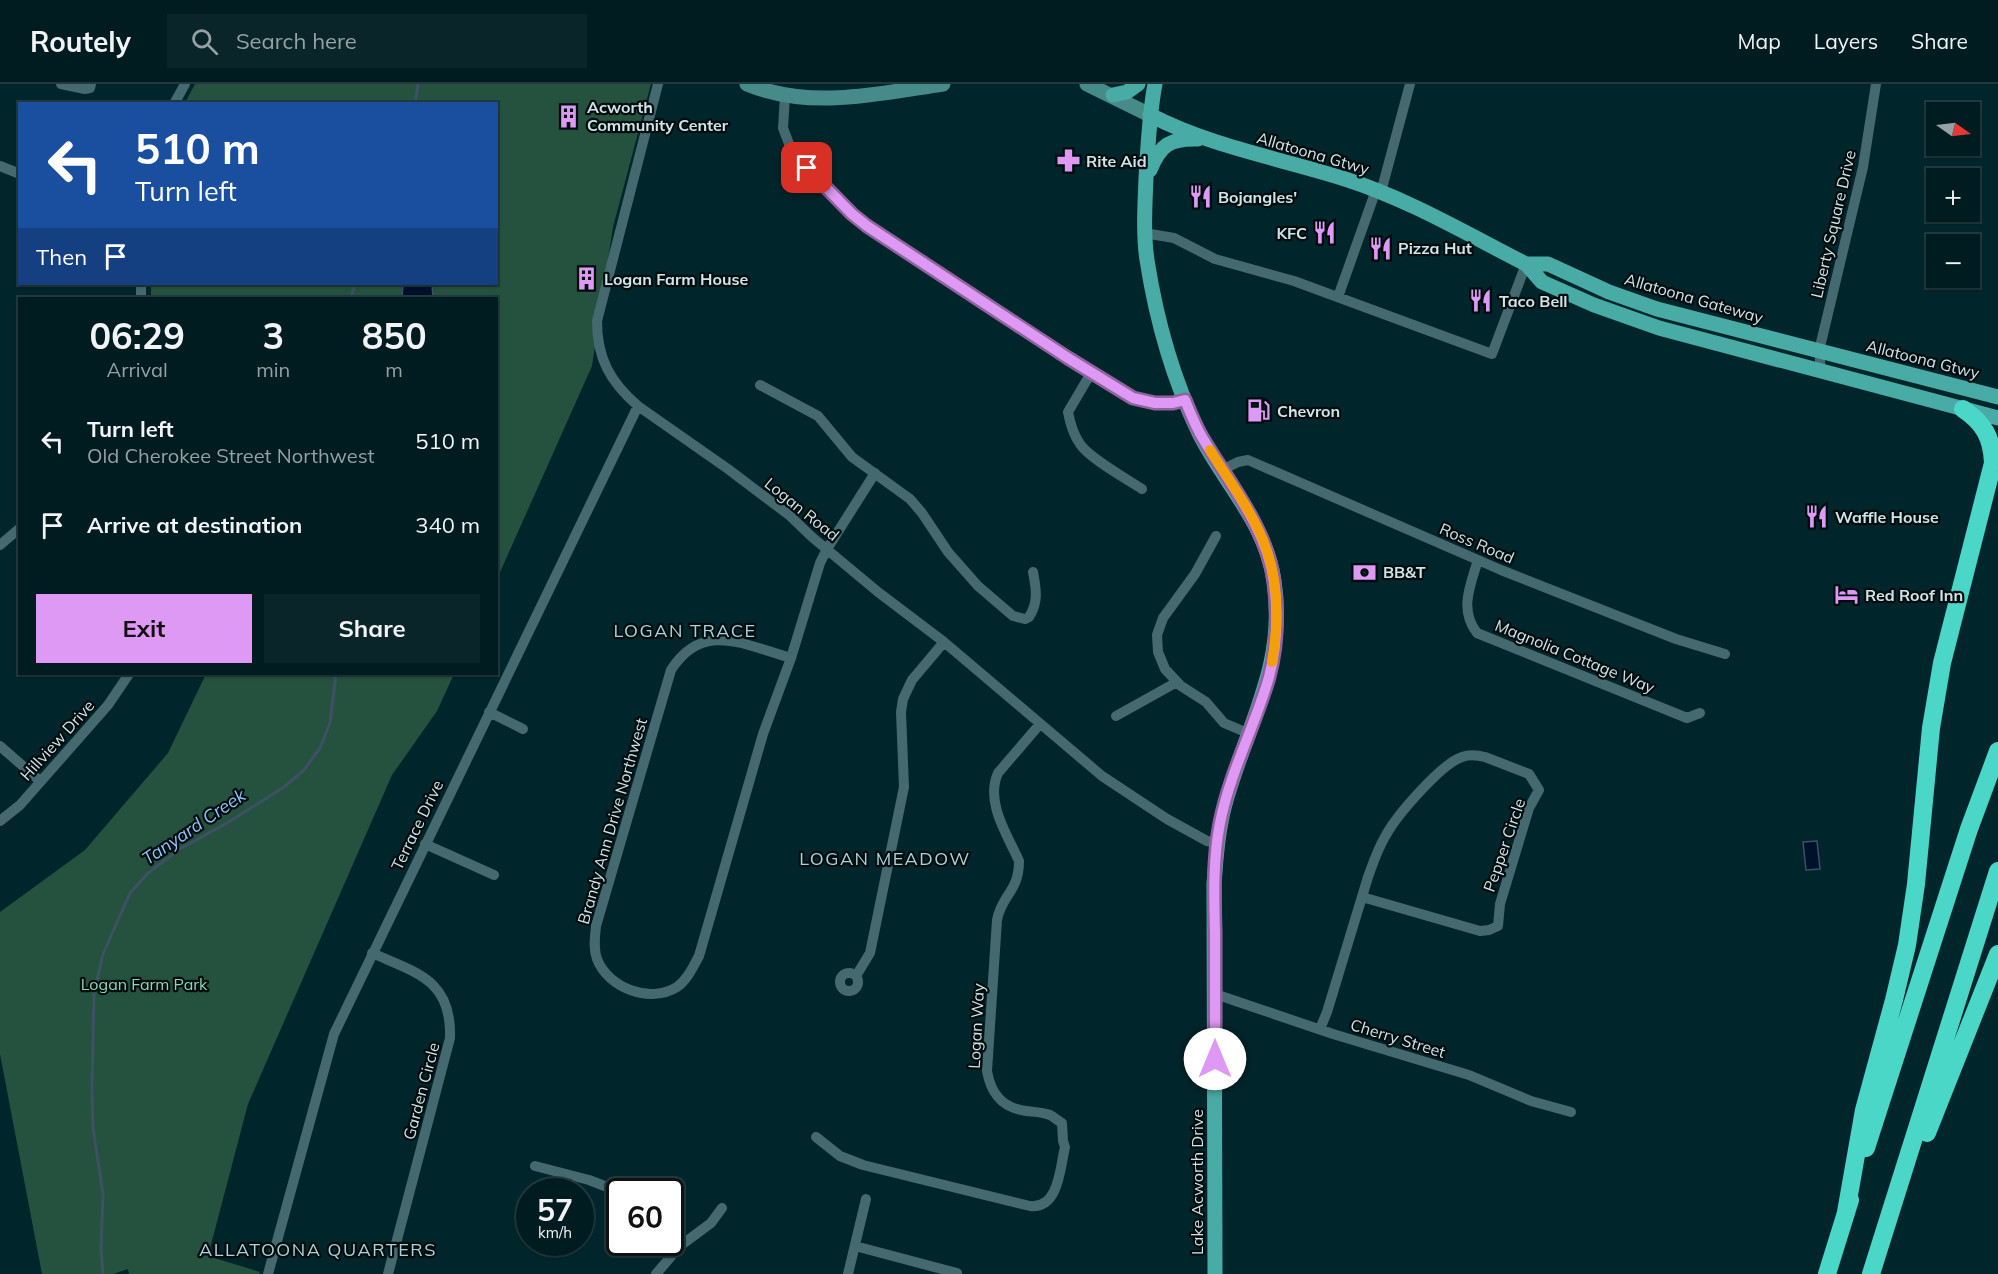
<!DOCTYPE html>
<meta charset="utf-8">
<style>
body{margin:0;font-family:Mulish,sans-serif;background:#0a2529;color:#f1f3f6;height:100vh;display:flex;flex-direction:column;font-size:22px;white-space:nowrap}
*{box-sizing:border-box;margin:0}
p{font-size:20px;color:#95a1a5}
.icon{flex:none;width:33px;height:33px;fill:none;stroke:currentColor;stroke-width:2;stroke-linecap:round;stroke-linejoin:round}
.map{position:relative;flex:1;overflow:hidden}
.sheet{position:absolute;left:18px;top:213px;width:480px;height:378px;display:flex;flex-direction:column;background:#001c20;border-radius:0px;box-shadow:0 2px 4px #0004,0 0 0 2px #223a3e}
.sheet>*{flex:none}
.hud{position:absolute;left:18px;top:18px;width:480px;height:183px;border-radius:0px;box-shadow:0 2px 4px #0004,0 0 0 2px #223a3e;background:#1a4fa0;color:#fff;overflow:hidden}
.needle{width:39px;rotate:104deg}
.tools{position:absolute;left:1926px;top:18px;display:grid;gap:12px}
.tools a{display:grid;place-items:center;width:54px;height:54px;border-radius:0px;background:#001c20;box-shadow:0 2px 4px #0004,0 0 0 2px #223a3e;font-size:30px}
.speed{position:absolute;left:516px;top:1094px;display:flex;gap:12px;font-size:30px;font-weight:700;text-align:center}
.speed>*{display:grid;place-content:center;width:78px;height:78px;border-radius:50%;background:#001c20;box-shadow:0 2px 4px #0004,0 0 0 2px #223a3e;line-height:1}
.speed small{font-size:15px;font-weight:400}
.speed .limit{border:3px solid #111;border-radius:9px;background:#fff;color:#111}
.pin{position:absolute;display:grid;place-items:center;width:51px;height:51px;color:#fff;margin:-26px;border-radius:12px;box-shadow:0 3px 9px #0006}
.me{position:absolute;width:66px;margin:-33px;rotate:0deg;stroke-linejoin:round;filter:drop-shadow(0 0 4px #0008)}
.turn{display:flex;align-items:center;gap:21px;height:126px;padding:0 18px;font-size:27px}
.turn .icon{width:78px;height:78px;stroke-width:2.5}
.turn b{display:block;font-size:42px;line-height:51px}
.then{display:flex;align-items:center;height:57px;padding:0 18px;background:#0003;gap:12px;font-size:22px}
.eta{display:flex;justify-content:space-evenly;align-items:center;height:102px;text-align:center}
.eta b{font-size:36px;font-weight:700;line-height:42px}
.button{display:flex;gap:12px;margin-top:auto;padding:12px 18px}
.button a{flex:1;height:69px;border-radius:0px;background:#dd99f3;color:#111;font-size:24px;font-weight:700;line-height:69px;text-align:center}
.button a+a{background:#0a2529;color:#f1f3f6}
ul{padding:0;list-style:none}
li{display:flex;align-items:center;gap:18px;height:84px;padding:0 18px}
li div{flex:1}
li b{display:block;font-size:22px}
li em{font-style:normal}
header{display:flex;align-items:center;gap:36px;box-sizing:border-box;height:84px;padding:0 30px;background:#001c20;border-bottom:2px solid #223a3e}
header strong{font-size:28px}
nav{display:flex;gap:33px;margin-inline-start:auto;font-size:21px}
.search{width:420px;height:54px;background:#0a2529;display:flex;align-items:center;gap:15px;box-sizing:border-box;padding:0 21px;border-radius:0px;color:#95a1a5;font-size:22px}
.map>svg:first-child{display:block}
.green{fill:#24523e}
.water{fill:#00112c;stroke:#3e5064;stroke-width:1.5}
.lines{fill:none;stroke-linecap:round;stroke-linejoin:round}
.stream{stroke:#3e5064;stroke-width:3}
.street{stroke:#446a70;stroke-width:10}
.secondary{stroke:#468b8a;stroke-width:15}
.primary{stroke:#48aba5;stroke-width:15}
.highway{stroke:#4ad7c8;stroke-width:18}
.route-casing{stroke:#90639e;stroke-width:15}
.route{stroke:#dd99f3;stroke-width:10}
.slow{stroke:#f59e0b;stroke-width:10}
.labels{text-anchor:middle;stroke-width:4.5;stroke-linejoin:round;paint-order:stroke}
.poi-label{font-size:16px;font-weight:bold;fill:#d0e4e7;stroke:#010c0e;text-anchor:start}
.street-label{font-size:16px;fill:#d0e4e7;stroke:#010c0e}
.park-label{font-size:16px;fill:#89d9b4;stroke:#010c0e}
.neighbourhood-label{font-size:18px;letter-spacing:1.5px;fill:#aad3d9;stroke:#010c0e}
.water-label{font-size:18px;font-style:italic;fill:#93c5fd;stroke:#010c0e}
</style>
<header>
<strong>Routely</strong>
<div class="search"><svg class="icon" aria-label="search" viewBox="0 0 24 24"><circle cx="10" cy="10" r="6"/><path d="M15 15l6 6"/></svg>Search here</div>
<nav><a>Map</a><a>Layers</a><a>Share</a></nav>
</header>
<div class="map">
<svg width="1998" height="1190" viewBox="0 0 1998 1190">
<rect width="100%" height="100%" fill="#00262b"/>
<!-- green -->
<path class="green" d="M 195,0 L 651,0 L 613,143 L 592,282 L 497,495 L 496,214 L 151,214 L 151,200 L 496,200 L 496,20 L 185,19 Z
M 206,590 L 454,590 L 437,627 L 392,691 L 248,1020 L 208,1172 L 260,1188 L 259,1190 L 129,1190 L 128,1185 L 113,1190 L 42,1190 L 0,970 L 0,828 L 85,766 L 168,669 Z"/>
<!-- water -->
<path class="water" d="M 403,200 L 432,200 L 433,214 L 402,214 Z
M 1817,757 L 1820,785 L 1806,786 L 1803,758 Z"/>
<g class="lines">
<!-- stream -->
<path class="stream" d="M 415,20 L 418,0
M 351,214 L 355,200
M 103,1190 L 101,1164 L 103,1110 L 93,1044 L 92,1003 L 94,909 L 103,870 L 130,809 L 148,789 L 180,765 L 227,739 L 284,703 L 304,686 L 320,664 L 330,639 L 336,590"/>
<!-- street -->
<path class="street" d="M 61,0 L 85,5 L 90,4 L 91,0
M 658,0 L 597,237 C 597,274 610,298 638,322 L 728,385 L 789,431 L 812,453 L 878,508 L 944,558 L 1102,692 L 1167,735 L 1207,757 L 1217,759
M 785,12 L 783,44 L 791,65 L 828,106 L 867,142 L 1068,274 L 1133,313 L 1155,319 L 1173,319 L 1185,316
M 174,20 L 185,0
M 0,82 L 20,90
M 1381,108 L 1410,0
M 1144,149 L 1174,154 L 1215,175 L 1294,197 L 1492,270 L 1526,180
M 141,200 L 141,214
M 1338,213 L 1376,106
M 1821,286 L 1819,267 L 1863,83 L 1876,0
M 1091,289 L 1068,328 C 1070,339 1073,350 1080,360 C 1089,374 1127,395 1142,405
M 760,301 L 818,332 L 852,373 L 910,415 L 922,429 L 948,468 L 978,502 L 1013,532 L 1025,535 L 1029,533 C 1039,518 1036,504 1033,488
M 1222,386 L 1238,378 L 1248,376 L 1501,486 L 1676,555 L 1725,570
M 1216,452 L 1195,490 L 1163,534 L 1157,551 L 1158,568 L 1165,585 L 1181,602 L 1206,618 L 1224,639 L 1250,650
M 0,461 L 20,444
M 1478,476 C 1470,502 1459,526 1477,549 L 1687,634 L 1700,629
M 791,574 C 744,561 703,536 671,586 L 596,842 C 595,853 593,864 597,875 C 608,904 650,920 677,903 C 687,896 693,883 699,872 L 763,650 L 791,574 L 820,479 L 827,465 L 875,389
M 489,628 L 523,645
M 1116,632 L 1177,598
M 0,662 L 40,697
M 0,737 L 20,721 L 108,621 L 129,590
M 425,760 L 494,791
M 372,869 C 417,889 452,896 450,954 L 388,1190
M840 898a9 9 0 1 1 18 0a9 9 0 1 1-18 0Z
M 856,892 L 870,869 L 904,703 L 901,628 L 903,615 L 912,596 L 944,558
M 1215,910 L 1333,950 L 1469,991 L 1531,1017 L 1571,1028
M 1320,945 L 1327,928 L 1368,793 C 1373,779 1378,764 1386,751 C 1397,731 1441,680 1462,673 C 1470,670 1477,671 1485,673 L 1529,690 L 1539,706 L 1529,724 L 1500,820 L 1498,842 L 1489,846 L 1480,847 L 1362,813
M 816,1053 L 840,1072 L 863,1081 L 1030,1122 C 1059,1125 1060,1084 1065,1063 L 1063,1057 L 1062,1039 C 1058,1037 1054,1033 1050,1031 C 1042,1028 1034,1028 1026,1027 C 1002,1024 991,1010 987,987 L 997,836 C 1002,810 1019,808 1019,777 C 1007,750 985,718 998,689 L 1040,640
M 535,1082 L 589,1096 L 620,1108
M 670,1152 L 680,1162
M 855,1162 L 957,1189
M 268,1190 L 334,950 L 638,322
M 656,1190 L 680,1162 L 711,1139 L 722,1124
M 848,1190 L 866,1115"/>
<!-- secondary -->
<path class="secondary" d="M 747,0 C 811,26 877,10 943,0
M 1087,0 L 1150,31"/>
<!-- primary -->
<path class="primary" d="M 1155,0 C 1149,31 1148,63 1146,94 C 1145,121 1143,149 1147,176 C 1156,234 1173,295 1199,349 C 1224,399 1266,439 1274,497 C 1287,581 1246,643 1225,720 C 1218,746 1216,773 1214,800 L 1215,1190
M 1113,11 L 1127,8 L 1138,0
M 1150,31 C 1212,63 1279,74 1345,95 C 1408,115 1467,150 1526,180 L 1542,198 L 1594,221 L 1659,244 L 1998,334
M 1150,86 C 1160,61 1170,54 1198,55
M 1526,180 L 1548,180 L 1609,208 L 1657,225 L 1998,313"/>
<!-- highway -->
<path class="highway" d="M 1963,325 C 1984,339 1992,354 1993,379
M 1927,1049 L 1998,870
M 1866,1064 L 1969,745 L 1998,667
M 1846,1128 L 1864,1026 L 1894,916 L 1907,861 L 1916,800 L 1931,644 L 1942,579 L 1993,379 L 1998,369
M 1827,1190 L 1850,1116
M 1871,1190 L 1998,787"/>
</g>
<g class="lines">
<defs>
<path id="route" d="M 807,84 L 852,130 L 867,142 L 1068,274 L 1133,314 L 1155,319 L 1173,319 L 1185,316 C 1190,328 1195,341 1202,353 C 1229,399 1267,444 1274,498 C 1278,528 1277,563 1269,593 C 1255,642 1230,688 1220,739 C 1213,775 1214,812 1215,848 C 1215,890 1215,932 1215,975"/>
</defs>
<!-- route casing -->
<use href="#route" class="route-casing"/>
<!-- route -->
<use href="#route" class="route"/>
<!-- slow -->
<path class="slow" d="M 1210,366 C 1230,398 1255,431 1267,467 C 1279,502 1278,543 1272,578"/>
</g>
<!-- icons -->
<defs>
<symbol id="building-bare" viewBox="-9 -9 18 18"><path d="M-4-6H4V6H1V3H-1V6H-4ZM-2.5-4.3h1.7v1.8h-1.7ZM.8-4.3h1.7v1.8H.8ZM-2.5-1h1.7V.8h-1.7ZM.8-1h1.7V.8H.8Z" fill="#dd99f3" stroke="#010c0e" stroke-width="2.5" paint-order="stroke"/></symbol>
<symbol id="pharmacy-bare" viewBox="-9 -9 18 18"><path d="M-2-6h4v4h4v4h-4v4h-4v-4h-4v-4h4Z" fill="#dd99f3" stroke="#010c0e" stroke-width="2.5" paint-order="stroke"/></symbol>
<symbol id="restaurant-bare" viewBox="-9 -9 18 18"><path d="M-5-6h1v4h1v-4h1v4h1v-4h1v5L-1.5 .5V6h-2V.5L-5-1ZM5-6V6H3V1.5H1.5Q1.5-4 5-6Z" fill="#dd99f3" stroke="#010c0e" stroke-width="2.5" paint-order="stroke"/></symbol>
<symbol id="fuel-bare" viewBox="-9 -9 18 18"><path d="M-5.5-6h7V0h2V4h1.3V-2.5L3-4.5l.8-.8L6-3V5H2.5V1h-1V6h-7ZM-4.2-4.7v3.2H.2V-4.7Z" fill="#dd99f3" stroke="#010c0e" stroke-width="2.5" paint-order="stroke"/></symbol>
<symbol id="bank-bare" viewBox="-9 -9 18 18"><path d="M-6-4H6V4H-6ZM0-2.3a2.3 2.3 0 1 0 0 4.6a2.3 2.3 0 1 0 0-4.6Z" fill="#dd99f3" stroke="#010c0e" stroke-width="2.5" paint-order="stroke"/></symbol>
<symbol id="hotel-bare" viewBox="-9 -9 18 18"><path d="M-6-4.5h1.5V1H6V5H4.5V3h-9V5H-6ZM-4 0a1.8 1.8 0 1 1 3.6 0ZM.5 0V-2.5h3Q6-2.5 6 0Z" fill="#dd99f3" stroke="#010c0e" stroke-width="2.5" paint-order="stroke"/></symbol>
</defs>
<g fill-rule="evenodd">
<use href="#building-bare" x="552" y="16" width="33" height="33"/>
<use href="#pharmacy-bare" x="1052" y="60" width="33" height="33"/>
<use href="#restaurant-bare" x="1184" y="96" width="33" height="33"/>
<use href="#restaurant-bare" x="1308" y="132" width="33" height="33"/>
<use href="#restaurant-bare" x="1364" y="148" width="33" height="33"/>
<use href="#building-bare" x="570" y="178" width="33" height="33"/>
<use href="#restaurant-bare" x="1464" y="200" width="33" height="33"/>
<use href="#fuel-bare" x="1242" y="310" width="33" height="33"/>
<use href="#restaurant-bare" x="1800" y="416" width="33" height="33"/>
<use href="#bank-bare" x="1348" y="472" width="33" height="33"/>
<use href="#hotel-bare" x="1830" y="494" width="33" height="33"/>
</g>
<g class="labels">
<!-- poi labels -->
<g class="poi-label">
<text x="587" y="29">Acworth<tspan x="587" dy="18">Community Center</tspan></text>
<text x="1086" y="83">Rite Aid</text>
<text x="1218" y="119">Bojangles'</text>
<text x="1307" y="155" text-anchor="end">KFC</text>
<text x="1398" y="170">Pizza Hut</text>
<text x="604" y="201">Logan Farm House</text>
<text x="1499" y="223">Taco Bell</text>
<text x="1277" y="333">Chevron</text>
<text x="1835" y="439">Waffle House</text>
<text x="1383" y="494">BB&amp;T</text>
<text x="1865" y="517">Red Roof Inn</text>
</g>
<!-- street labels -->
<g class="street-label">
<text transform="translate(1313 69) rotate(16)" y="6">Allatoona Gtwy</text>
<text transform="translate(1833 140) rotate(-77)" y="6">Liberty Square Drive</text>
<text transform="translate(1694 214) rotate(16)" y="6">Allatoona Gateway</text>
<text transform="translate(1923 275) rotate(14)" y="6">Allatoona Gtwy</text>
<text transform="translate(802 425) rotate(39)" y="6">Logan Road</text>
<text transform="translate(1477 459) rotate(23)" y="6">Ross Road</text>
<text transform="translate(1575 572) rotate(22)" y="6">Magnolia Cottage Way</text>
<text transform="translate(57 656) rotate(-48)" y="6">Hillview Drive</text>
<text transform="translate(612 737) rotate(-74)" y="6">Brandy Ann Drive Northwest</text>
<text transform="translate(417 741) rotate(-64)" y="6">Terrace Drive</text>
<text transform="translate(1504 761) rotate(-71)" y="6">Pepper Circle</text>
<text transform="translate(976 942) rotate(-87)" y="6">Logan Way</text>
<text transform="translate(1398 954) rotate(17)" y="6">Cherry Street</text>
<text transform="translate(421 1007) rotate(-75)" y="6">Garden Circle</text>
<text transform="translate(1197 1098) rotate(-90)" y="6">Lake Acworth Drive</text>
</g>
<!-- park labels -->
<g class="park-label">
<text x="144" y="906">Logan Farm Park</text>
</g>
<!-- neighbourhood labels -->
<g class="neighbourhood-label">
<text x="685" y="553">LOGAN TRACE</text>
<text x="885" y="781">LOGAN MEADOW</text>
<text x="318" y="1172">ALLATOONA QUARTERS</text>
</g>
<!-- water labels -->
<g class="water-label">
<text transform="translate(194 743) rotate(-34)" y="6">Tanyard Creek</text>
</g>
</g>
</svg>
<div class="tools">
<a><svg class="needle" viewBox="-14 -14 28 28"><path d="M0-13l5 13h-10z" fill="#e53935"/><path d="M0 13l5-13h-10z" fill="#95a1a5"/></svg></a>
<a>+</a>
<a>−</a>
</div>
<div class="speed"><div>57<small>km/h</small></div><div class="limit">60</div></div>
<div class="pin" style="left:807px;top:84px;background:#d93025"><svg class="icon" aria-label="arrive" viewBox="0 0 24 24"><path d="M6 21V4h12l-3 4 3 4H6"/></svg></div>
<svg class="me" style="left:1215px;top:975px" viewBox="-20 -20 40 40"><circle r="19" fill="#fff"/><path d="M0-13L10 11 0 6-10 11z" fill="#dd99f3"/></svg>
<div class="hud">
<div class="turn"><svg class="icon" aria-label="left" viewBox="0 0 24 24"><path d="M17 20v-9H6M10 6l-5 5 5 5"/></svg><div><b>510 m</b>Turn left</div></div>
<div class="then">Then<svg class="icon" aria-label="arrive" viewBox="0 0 24 24"><path d="M6 21V4h12l-3 4 3 4H6"/></svg></div>
</div>
<section class="sheet">
<div class="eta">
<div><b>06:29</b><p>Arrival</p></div>
<div><b>3</b><p>min</p></div>
<div><b>850</b><p>m</p></div>
</div>
<ul>
<li><svg class="icon" aria-label="left" viewBox="0 0 24 24"><path d="M17 20v-9H6M10 6l-5 5 5 5"/></svg><div><b>Turn left</b><p>Old Cherokee Street Northwest</p></div><em>510 m</em></li>
<li><svg class="icon" aria-label="arrive" viewBox="0 0 24 24"><path d="M6 21V4h12l-3 4 3 4H6"/></svg><div><b>Arrive at destination</b></div><em>340 m</em></li>
</ul>
<div class="button"><a>Exit</a><a>Share</a></div>
</section>
</div>
